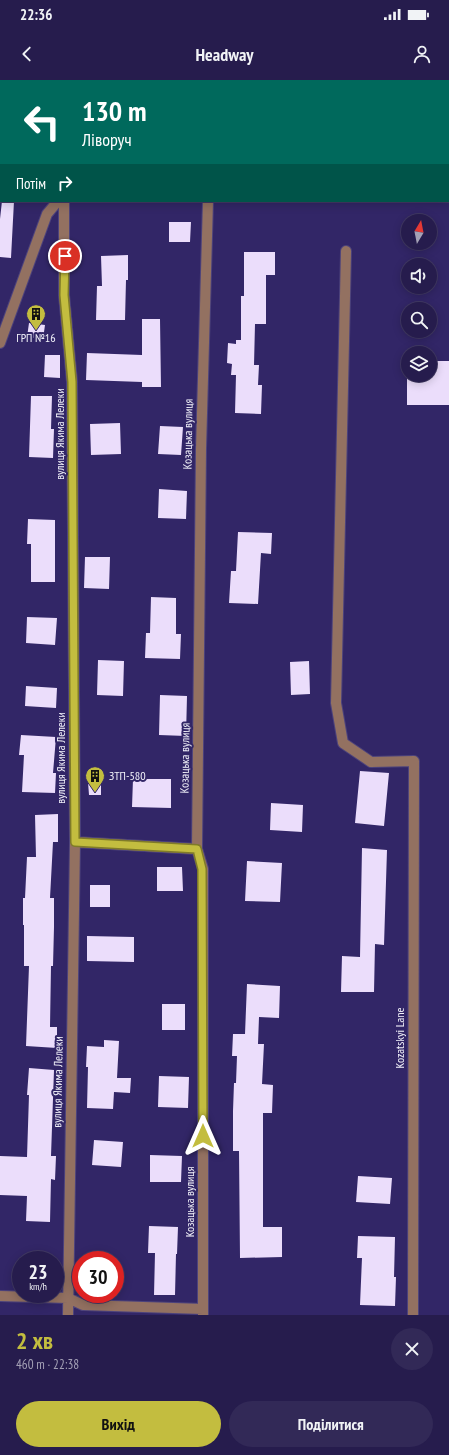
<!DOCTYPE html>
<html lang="uk">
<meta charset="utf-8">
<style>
body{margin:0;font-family:"PT Sans Narrow",sans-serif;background:#322957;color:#f1f3f6;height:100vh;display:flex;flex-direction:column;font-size:15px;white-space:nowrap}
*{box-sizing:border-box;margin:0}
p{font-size:13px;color:#a4a1b6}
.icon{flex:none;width:22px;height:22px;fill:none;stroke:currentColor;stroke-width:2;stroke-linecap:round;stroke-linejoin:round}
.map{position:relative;height:1235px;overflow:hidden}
.panel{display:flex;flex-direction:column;background:#261c4d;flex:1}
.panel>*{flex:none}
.hud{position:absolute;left:0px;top:0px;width:449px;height:122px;box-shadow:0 2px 10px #0003,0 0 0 1px #423a65;background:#00695c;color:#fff;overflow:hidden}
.needle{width:26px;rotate:10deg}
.fabs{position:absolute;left:401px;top:134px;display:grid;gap:8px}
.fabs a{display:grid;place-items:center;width:36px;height:36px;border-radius:50%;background:#261c4d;box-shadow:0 2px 10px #0003,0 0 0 1px #423a65;font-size:20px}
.speed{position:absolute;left:12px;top:1171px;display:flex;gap:8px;font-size:20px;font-weight:700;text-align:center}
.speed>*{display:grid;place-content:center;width:52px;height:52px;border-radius:50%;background:#261c4d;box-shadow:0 2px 10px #0003,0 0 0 1px #423a65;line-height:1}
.speed small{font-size:10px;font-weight:400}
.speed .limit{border:6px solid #d22;background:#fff;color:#111}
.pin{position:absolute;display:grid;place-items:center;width:34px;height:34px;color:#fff;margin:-17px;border:2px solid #fff;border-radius:50%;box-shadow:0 1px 4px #0007}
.me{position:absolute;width:44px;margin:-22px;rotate:0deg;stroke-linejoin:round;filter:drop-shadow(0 0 3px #0008)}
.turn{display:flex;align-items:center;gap:14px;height:84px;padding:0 16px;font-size:18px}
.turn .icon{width:52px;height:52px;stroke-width:2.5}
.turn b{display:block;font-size:28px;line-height:34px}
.then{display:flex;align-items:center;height:38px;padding:0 16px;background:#0003;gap:8px;font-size:15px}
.round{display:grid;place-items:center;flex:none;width:42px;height:42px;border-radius:21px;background:#322957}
.headline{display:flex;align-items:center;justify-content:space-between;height:68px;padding:0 16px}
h1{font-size:24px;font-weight:700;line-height:30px;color:#c3bd3f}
.primary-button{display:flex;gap:8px;margin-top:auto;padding:8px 16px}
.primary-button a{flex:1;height:46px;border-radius:24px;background:#c3bd3f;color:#111;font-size:16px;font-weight:700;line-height:46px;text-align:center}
.primary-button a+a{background:#322957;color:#f1f3f6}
.status{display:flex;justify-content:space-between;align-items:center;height:28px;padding:0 20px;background:#261c4d;direction:ltr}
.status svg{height:11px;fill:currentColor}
header{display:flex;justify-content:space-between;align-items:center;height:52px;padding:0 16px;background:#261c4d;font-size:18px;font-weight:700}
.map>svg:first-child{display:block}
.building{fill:#ebddfb}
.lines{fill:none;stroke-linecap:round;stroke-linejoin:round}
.minor-casing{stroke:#4d437c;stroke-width:12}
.minor{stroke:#937161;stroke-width:10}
.route-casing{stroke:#7f7b29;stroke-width:10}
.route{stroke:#c3bd3f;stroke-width:7}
.labels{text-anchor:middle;stroke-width:4;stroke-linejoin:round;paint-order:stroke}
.poi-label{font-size:12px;fill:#f2f2fa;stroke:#322667}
.street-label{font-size:12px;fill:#f2f2fa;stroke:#322667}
</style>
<div class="status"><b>22:36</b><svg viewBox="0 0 49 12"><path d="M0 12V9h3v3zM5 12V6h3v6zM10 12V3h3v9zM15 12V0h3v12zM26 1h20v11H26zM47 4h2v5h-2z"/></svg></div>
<header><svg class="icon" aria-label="back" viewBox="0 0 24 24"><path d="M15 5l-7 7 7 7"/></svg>Headway<svg class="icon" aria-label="person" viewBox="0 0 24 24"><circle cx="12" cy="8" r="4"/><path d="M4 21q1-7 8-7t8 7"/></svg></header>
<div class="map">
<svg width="449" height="1235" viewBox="0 0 449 1235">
<rect width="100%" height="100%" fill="#322667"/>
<!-- building -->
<path class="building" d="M 2,121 L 14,121 L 11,178 L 0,177 L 0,139 Z
M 169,142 L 191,142 L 190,162 L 169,162 Z
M 244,172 L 275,172 L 275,195 L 266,195 L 266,244 L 255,244 L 254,285 L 259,285 L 258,305 L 262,305 L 261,334 L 235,333 L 236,295 L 231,295 L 232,284 L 227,283 L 228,263 L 236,264 L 236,260 L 241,260 L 241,216 L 244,216 Z
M 128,175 L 128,200 L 126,200 L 125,240 L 96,240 L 97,206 L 102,206 L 101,176 Z
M 142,239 L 160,239 L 161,307 L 142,307 L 142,302 L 86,300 L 87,273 L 142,275 Z
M 29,243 L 45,245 L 43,259 L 27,257 Z
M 45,275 L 60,275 L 60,298 L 44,297 Z
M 430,281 L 449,281 L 449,325 L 407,325 L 407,295 L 430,295 Z
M 31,316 L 52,316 L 51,349 L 54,349 L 53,378 L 29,377 Z
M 120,343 L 121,374 L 91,375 L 90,344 Z
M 160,346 L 183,347 L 181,375 L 158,374 Z
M 159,409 L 187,411 L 186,439 L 158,438 Z
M 28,439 L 55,440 L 55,502 L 31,502 L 31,464 L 27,464 Z
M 238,452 L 272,453 L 271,474 L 261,473 L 258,524 L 229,523 L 231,491 L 236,491 Z
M 85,477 L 110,477 L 109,509 L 84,508 Z
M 151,517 L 176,518 L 176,554 L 181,554 L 180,579 L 145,578 L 146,553 L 150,553 Z
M 27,537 L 57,538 L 55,565 L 26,563 Z
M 98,580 L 124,581 L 123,616 L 97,615 Z
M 309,581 L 310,614 L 291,615 L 290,582 Z
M 26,606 L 57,608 L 56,628 L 25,626 Z
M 160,615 L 187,616 L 186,656 L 159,655 Z
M 21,655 L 56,657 L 53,693 L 56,693 L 55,713 L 22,712 L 24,675 L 19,675 Z
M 360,691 L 389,693 L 384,746 L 355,743 Z
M 133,699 L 171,699 L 171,728 L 132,727 Z
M 88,702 L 101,702 L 101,715 L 89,715 Z
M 271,723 L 303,725 L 302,752 L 270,750 Z
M 58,734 L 58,762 L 53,762 L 50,818 L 54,818 L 54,847 L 53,886 L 51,886 L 50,947 L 57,947 L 57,968 L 26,966 L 29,886 L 24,886 L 24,845 L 23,845 L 23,818 L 25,818 L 27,777 L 36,777 L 35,735 Z
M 362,768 L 387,770 L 384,865 L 375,864 L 374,912 L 341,912 L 342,876 L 360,877 Z
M 247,781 L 282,783 L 280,822 L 245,821 Z
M 157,787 L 182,787 L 183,811 L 157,811 Z
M 90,805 L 110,805 L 110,827 L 90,827 Z
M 87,856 L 134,857 L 134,882 L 87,881 Z
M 247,904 L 280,906 L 279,938 L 259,937 L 258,964 L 264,964 L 262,1004 L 273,1005 L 272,1033 L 263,1033 L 263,1147 L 282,1147 L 282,1177 L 240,1178 L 239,1071 L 233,1071 L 233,1031 L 234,1003 L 236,1003 L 237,976 L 232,976 L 233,954 L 245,954 Z
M 162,924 L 185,924 L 185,950 L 162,950 Z
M 104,960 L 119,961 L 117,998 L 131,998 L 130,1013 L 114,1012 L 113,1029 L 87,1028 L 88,987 L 86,987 L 87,966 L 104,967 Z
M 29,988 L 54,990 L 51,1076 L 56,1076 L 55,1100 L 51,1099 L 50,1142 L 26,1141 L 27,1116 L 0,1115 L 0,1076 L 27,1077 L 29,1015 L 27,1015 Z
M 159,996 L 189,997 L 188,1028 L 158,1027 Z
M 94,1060 L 123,1062 L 121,1087 L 92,1085 Z
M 150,1075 L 182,1076 L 181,1102 L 150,1102 Z
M 358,1096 L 392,1098 L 390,1124 L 356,1122 Z
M 149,1146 L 178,1147 L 177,1174 L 176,1174 L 175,1215 L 154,1215 L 155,1173 L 148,1173 Z
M 358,1156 L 395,1157 L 394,1197 L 396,1197 L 395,1226 L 360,1225 L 362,1178 L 357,1178 Z"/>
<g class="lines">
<defs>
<path id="minor" d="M 67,1 L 67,0
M 212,1 L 212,0
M 64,121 L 64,215 L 72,302 L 75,762 L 68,1235
M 346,171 L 336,623 L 343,663 L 371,682 L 414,681 L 413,1235
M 0,263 L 47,134 L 58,121
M 75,762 L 197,769
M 0,1216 L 68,1218 L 83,1225 L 203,1229
M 203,1235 L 203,789 L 197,769 L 201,369 L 208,121"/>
</defs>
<!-- minor casing -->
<use href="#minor" class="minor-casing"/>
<!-- minor -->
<use href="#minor" class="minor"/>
</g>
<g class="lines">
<defs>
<path id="route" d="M 65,176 L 64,215 L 72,302 L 75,762 L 197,769 L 202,789 L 203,1056"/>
</defs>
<!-- route casing -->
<use href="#route" class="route-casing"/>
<!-- route -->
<use href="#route" class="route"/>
</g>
<!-- icons -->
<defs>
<symbol id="building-pin" viewBox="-11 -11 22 30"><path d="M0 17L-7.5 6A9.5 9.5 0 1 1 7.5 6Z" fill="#c3bd3f" stroke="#322667"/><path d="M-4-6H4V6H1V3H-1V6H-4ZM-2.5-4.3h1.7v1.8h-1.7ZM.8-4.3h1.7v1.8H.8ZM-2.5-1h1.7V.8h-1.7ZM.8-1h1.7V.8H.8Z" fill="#111"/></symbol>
</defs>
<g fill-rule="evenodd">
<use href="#building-pin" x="25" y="223" width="22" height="30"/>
<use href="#building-pin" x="84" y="685" width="22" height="30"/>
</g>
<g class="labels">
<!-- poi labels -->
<g class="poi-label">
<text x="36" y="262">ГРП №16</text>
<text x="109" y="700" text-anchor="start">ЗТП-580</text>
</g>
<!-- street labels -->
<g class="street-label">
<text transform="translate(60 354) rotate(-90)" y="4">вулиця Якима Лелеки</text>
<text transform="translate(188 354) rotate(-89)" y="4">Козацька вулиця</text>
<text transform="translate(61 678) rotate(-90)" y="4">вулиця Якима Лелеки</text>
<text transform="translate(185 678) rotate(-89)" y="4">Козацька вулиця</text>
<text transform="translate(400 958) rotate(-90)" y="4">Kozatskyi Lane</text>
<text transform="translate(58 1002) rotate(-89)" y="4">вулиця Якима Лелеки</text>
<text transform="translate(190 1122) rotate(-90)" y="4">Козацька вулиця</text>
</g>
</g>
</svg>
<div class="fabs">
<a><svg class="needle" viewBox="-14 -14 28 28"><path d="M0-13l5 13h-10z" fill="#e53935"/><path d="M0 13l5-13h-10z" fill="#a4a1b6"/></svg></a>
<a><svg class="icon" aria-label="sound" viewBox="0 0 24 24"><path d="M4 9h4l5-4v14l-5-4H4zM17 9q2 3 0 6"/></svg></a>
<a><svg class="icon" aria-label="search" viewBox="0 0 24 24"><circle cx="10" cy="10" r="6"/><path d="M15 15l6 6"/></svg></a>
<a><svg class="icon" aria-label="layers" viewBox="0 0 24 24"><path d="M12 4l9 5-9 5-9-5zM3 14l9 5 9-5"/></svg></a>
</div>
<div class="speed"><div>23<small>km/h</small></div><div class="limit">30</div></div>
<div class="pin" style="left:65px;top:176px;background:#d93025"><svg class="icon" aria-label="arrive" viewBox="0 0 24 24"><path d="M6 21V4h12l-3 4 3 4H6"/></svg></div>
<svg class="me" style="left:203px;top:1056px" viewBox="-20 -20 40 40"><path d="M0-17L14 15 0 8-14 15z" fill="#c3bd3f" stroke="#fff" stroke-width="4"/></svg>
<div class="hud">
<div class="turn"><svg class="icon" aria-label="left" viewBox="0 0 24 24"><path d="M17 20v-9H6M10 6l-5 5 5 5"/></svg><div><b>130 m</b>Ліворуч</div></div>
<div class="then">Потім<svg class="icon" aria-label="right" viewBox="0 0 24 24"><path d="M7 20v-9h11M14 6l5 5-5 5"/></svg></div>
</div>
</div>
<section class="panel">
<div class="headline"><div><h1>2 хв</h1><p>460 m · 22:38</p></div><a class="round"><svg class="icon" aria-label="close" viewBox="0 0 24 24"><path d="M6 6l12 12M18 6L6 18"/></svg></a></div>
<div class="primary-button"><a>Вихід</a><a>Поділитися</a></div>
</section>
